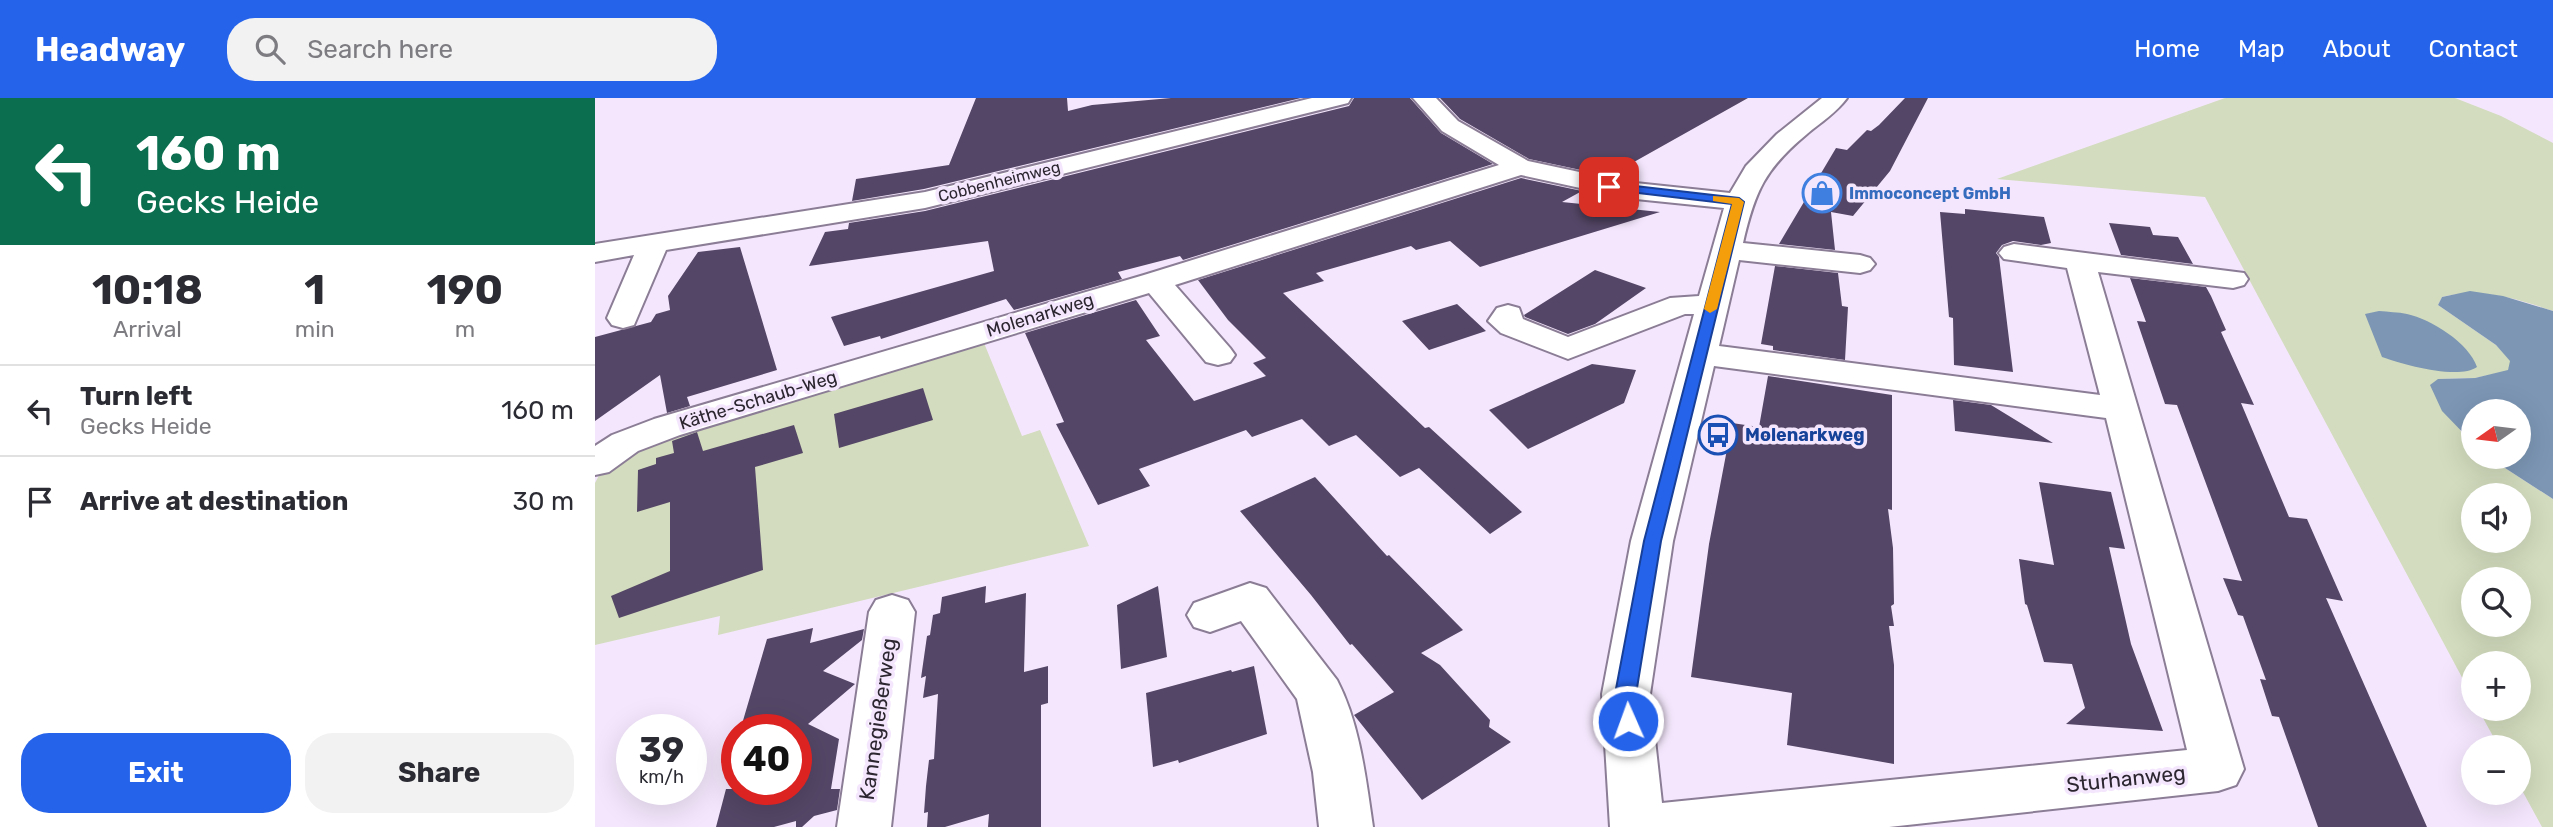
<!DOCTYPE html>
<meta charset="utf-8">
<style>
body{margin:0;font-family:Rubik,sans-serif;background:#f2f2f3;color:#2b2b33;height:100vh;display:flex;flex-direction:column;font-size:26px;white-space:nowrap}
*{box-sizing:border-box;margin:0}
p{font-size:23px;color:#7c7c81}
.icon{flex:none;width:38px;height:38px;fill:none;stroke:currentColor;stroke-width:2;stroke-linecap:round;stroke-linejoin:round}
.map{position:relative;flex:1;overflow:hidden}
.drawer{display:flex;flex-direction:column;background:#fff;width:595px}
.drawer>*{flex:none}
.banner{background:#0b6e4f;color:#fff;overflow:hidden}
.needle{width:46px;rotate:256deg}
.buttons{position:absolute;left:1866px;top:301px;display:grid;gap:14px}
.buttons a{display:grid;place-items:center;width:70px;height:70px;border-radius:50%;background:#fff;box-shadow:0 7px 28px #0002;font-size:35px}
.speed{position:absolute;left:21px;top:616px;display:flex;gap:14px;font-size:35px;font-weight:700;text-align:center}
.speed>*{display:grid;place-content:center;width:91px;height:91px;border-radius:50%;background:#fff;box-shadow:0 7px 28px #0002;line-height:1}
.speed small{font-size:18px;font-weight:400}
.speed .limit{border:10px solid #d22;background:#fff;color:#111}
.pin{position:absolute;display:grid;place-items:center;width:60px;height:60px;color:#fff;margin:-30px;border-radius:14px;box-shadow:0 4px 10px #0006}
.me{position:absolute;width:77px;margin:-38px;rotate:358deg;stroke-linejoin:round;filter:drop-shadow(0 0 5px #0008)}
.turn{display:flex;align-items:center;gap:24px;height:147px;padding:0 21px;font-size:32px}
.turn .icon{width:91px;height:91px;stroke-width:2.5}
.turn b{display:block;font-size:49px;line-height:60px}
.eta{display:flex;justify-content:space-evenly;align-items:center;height:119px;text-align:center}
.eta b{font-size:42px;font-weight:700;line-height:49px}
.primary-button{display:flex;gap:14px;margin-top:auto;padding:14px 21px}
.primary-button a{flex:1;height:80px;border-radius:28px;background:#2563eb;color:#fff;font-size:28px;font-weight:700;line-height:80px;text-align:center}
.primary-button a+a{background:#f2f2f3;color:#2b2b33}
ul{padding:0;list-style:none}
li{display:flex;align-items:center;gap:21px;height:91px;padding:0 21px;border-top:2px solid #e1e1e2}
li div{flex:1}
li b{display:block;font-size:26px}
li em{font-style:normal}
header{display:flex;align-items:center;gap:42px;box-sizing:border-box;height:98px;padding:0 35px;background:#2563eb;color:#fff}
header strong{font-size:33px}
nav{display:flex;gap:38px;margin-inline-start:auto;font-size:24px}
.search{width:490px;height:63px;background:#f2f2f3;display:flex;align-items:center;gap:18px;box-sizing:border-box;padding:0 24px;border-radius:28px;color:#7c7c81;font-size:26px}
main{display:flex;flex:1;min-height:0}
.map>svg:first-child{display:block}
.green{fill:#d3dcbe;fill-rule:evenodd}
.water{fill:#7c96b4}
.building{fill:#544666}
.lines{fill:none;stroke-linecap:round;stroke-linejoin:round}
.minor-casing{stroke:#8b7d95;stroke-width:4}
.minor{fill:#fff;fill-rule:evenodd}
.route{fill:#2563eb;stroke:#184099;stroke-width:2}
.slow{fill:#f59e0b}
.labels{text-anchor:middle;stroke-width:7;stroke-linejoin:round;paint-order:stroke}
.far-street-label{font-size:16px;fill:#2c2630;stroke:#f4e7fd}
.far-shop-label{font-size:16px;font-weight:bold;fill:#366cbe;stroke:#f4e7fd;text-anchor:start}
.street-label{font-size:18px;fill:#2c2630;stroke:#f4e7fd}
.transit-label{font-size:18px;font-weight:bold;fill:#164399;stroke:#f4e7fd;text-anchor:start}
.near-street-label{font-size:21px;fill:#2c2630;stroke:#f4e7fd}
</style>
<header>
<strong>Headway</strong>
<div class="search"><svg class="icon" aria-label="search" viewBox="0 0 24 24"><circle cx="10" cy="10" r="6"/><path d="M15 15l6 6"/></svg>Search here</div>
<nav><a>Home</a><a>Map</a><a>About</a><a>Contact</a></nav>
</header>
<main>
<section class="drawer">
<div class="banner">
<div class="turn"><svg class="icon" aria-label="left" viewBox="0 0 24 24"><path d="M17 20v-9H6M10 6l-5 5 5 5"/></svg><div><b>160 m</b>Gecks Heide</div></div>
</div>
<div class="eta">
<div><b>10:18</b><p>Arrival</p></div>
<div><b>1</b><p>min</p></div>
<div><b>190</b><p>m</p></div>
</div>
<ul>
<li><svg class="icon" aria-label="left" viewBox="0 0 24 24"><path d="M17 20v-9H6M10 6l-5 5 5 5"/></svg><div><b>Turn left</b><p>Gecks Heide</p></div><em>160 m</em></li>
<li><svg class="icon" aria-label="arrive" viewBox="0 0 24 24"><path d="M6 21V4h12l-3 4 3 4H6"/></svg><div><b>Arrive at destination</b></div><em>30 m</em></li>
</ul>
<div class="primary-button"><a>Exit</a><a>Share</a></div>
</section>
<div class="map">
<svg width="1958" height="729" viewBox="0 0 1958 729">
<rect width="100%" height="100%" fill="#f4e7fd"/>
<!-- green -->
<path class="green" d="M 1630,0 L 1860,0 L 1906,18 L 1958,45 L 1958,213 C 1922,201 1886,189 1847,199 L 1843,207 L 1901,247 L 1916,263 L 1913,273 L 1880,280 L 1843,281 L 1867,336 L 1878,345 L 1878,359 L 1893,359 L 1958,401 L 1958,729 L 1947,729 L 1923,685 L 1923,649 L 1904,649 L 1883,611 L 1923,611 L 1923,565 L 1878,565 L 1878,600 L 1610,99 L 1402,81 ZM 1878,397 L 1923,397 L 1923,443 L 1878,443 ZM 1878,481 L 1923,481 L 1923,527 L 1878,527 Z
M 389,245 L 427,338 L 445,332 L 494,448 L 123,537 L 125,518 L 0,547 L 0,385 L 9,368 L 39,348 Z"/>
<!-- water -->
<path class="water" d="M 1875,193 L 1908,198 L 1958,213 L 1958,401 L 1893,359 L 1923,359 L 1923,313 L 1878,313 L 1878,345 L 1847,313 L 1835,287 L 1843,281 L 1880,280 L 1913,272 L 1915,263 L 1901,247 L 1843,207 L 1847,199 Z
M 1784,213 C 1793,214 1803,214 1812,216 C 1836,221 1874,245 1882,269 C 1864,282 1809,267 1787,259 L 1770,216 Z"/>
<!-- building -->
<path class="building" d="M 381,0 L 472,0 L 473,13 L 497,7 L 576,0 L 706,0 L 329,91 L 257,103 L 261,81 L 354,67 Z
M 759,0 L 815,0 L 846,35 L 898,66 L 588,162 L 585,158 L 523,174 L 527,181 L 419,212 L 411,201 L 286,241 L 285,238 L 249,248 L 236,219 L 399,173 L 393,143 L 214,168 L 230,134 L 253,131 L 254,125 L 330,113 L 754,8 Z
M 845,0 L 1153,0 L 1014,78 L 934,61 L 865,21 Z
M 1310,0 L 1333,0 L 1295,73 L 1258,118 L 1236,114 L 1240,152 L 1184,146 L 1241,50 L 1252,52 L 1272,32 L 1276,33 L 1284,27 Z
M 926,80 L 987,93 L 967,104 L 1065,114 L 885,169 L 855,143 L 821,152 L 816,148 L 721,175 L 729,183 L 688,195 L 830,330 L 834,329 L 927,414 L 895,436 L 824,370 L 805,379 L 761,337 L 734,348 L 707,321 L 657,339 L 651,332 L 544,371 L 555,388 L 503,407 L 461,326 L 469,324 L 430,235 L 541,202 L 565,238 L 551,242 L 599,303 L 671,278 L 658,265 L 671,260 L 633,222 L 603,182 Z
M 1370,111 L 1449,119 L 1456,145 L 1446,147 L 1418,143 L 1407,147 L 1401,155 L 1404,159 L 1418,274 L 1359,267 L 1358,220 L 1354,219 L 1345,114 L 1370,116 Z
M 1514,125 L 1555,129 L 1558,137 L 1583,139 L 1598,166 L 1526,157 Z
M 145,149 L 182,272 L 92,299 L 95,308 L 72,315 L 65,277 L 0,323 L 0,239 L 56,224 L 61,216 L 75,212 L 73,198 L 103,154 Z
M 1180,168 L 1243,175 L 1247,208 L 1253,209 L 1250,262 L 1178,252 L 1178,248 L 1166,246 Z
M 1000,172 L 1051,190 L 1000,226 L 973,236 L 930,219 L 929,217 Z
M 1535,180 L 1611,189 L 1616,198 L 1631,232 L 1626,234 L 1659,307 L 1646,305 L 1694,419 L 1712,421 L 1748,503 L 1731,500 L 1832,729 L 1723,729 L 1684,619 L 1677,618 L 1665,581 L 1671,582 L 1648,518 L 1643,517 L 1628,480 L 1647,483 L 1582,307 L 1570,306 L 1542,223 L 1551,224 Z
M 862,206 L 891,233 L 834,252 L 807,223 Z
M 997,266 L 1041,272 L 1029,305 L 950,343 L 933,351 L 894,312 Z
M 1173,278 L 1297,297 L 1297,412 L 1293,411 L 1298,450 L 1299,506 L 1296,508 L 1299,528 L 1294,528 L 1299,567 L 1299,666 L 1192,647 L 1197,595 L 1096,579 L 1114,446 L 1137,325 L 1164,329 Z
M 328,290 L 338,322 L 244,350 L 239,316 Z
M 1358,302 L 1396,307 L 1458,345 L 1360,333 Z
M 199,327 L 208,355 L 160,369 L 168,472 L 24,520 L 16,498 L 75,473 L 75,404 L 42,414 L 43,372 L 61,366 L 61,360 L 79,355 L 77,343 L 102,334 L 108,353 Z
M 720,379 L 792,458 L 794,457 L 868,532 L 826,555 L 845,567 L 895,622 L 894,629 L 916,644 L 827,702 L 759,617 L 799,594 L 757,546 L 755,547 L 716,497 L 645,413 Z
M 1444,384 L 1516,394 L 1530,451 L 1514,449 L 1536,546 L 1568,633 L 1471,626 L 1490,610 L 1477,566 L 1449,564 L 1432,507 L 1430,506 L 1424,461 L 1459,467 Z
M 391,488 L 390,505 L 431,495 L 429,574 L 453,568 L 453,605 L 446,607 L 446,729 L 393,729 L 394,716 L 350,729 L 332,729 L 333,714 L 329,715 L 331,688 L 334,662 L 339,661 L 343,596 L 328,600 L 331,578 L 326,580 L 332,538 L 335,537 L 338,517 L 345,515 L 347,499 Z
M 563,488 L 572,559 L 526,571 L 522,507 Z
M 218,530 L 215,545 L 269,531 L 267,542 L 228,573 L 260,586 L 213,626 L 244,641 L 236,691 L 245,691 L 242,712 L 219,718 L 207,729 L 201,729 L 201,723 L 179,729 L 121,729 L 131,691 L 201,691 L 201,632 L 147,632 L 147,626 L 172,541 Z
M 659,568 L 672,636 L 584,665 L 583,662 L 558,669 L 551,595 L 636,572 L 637,574 Z"/>
<g class="lines">
<defs>
<path id="minor" d="M 717,0 L 756,0 L 753,5 L 330,110 L 71,152 L 39,227 L 28,230 L 17,227 L 12,220 L 39,157 L 0,164 L 0,146 L 330,94 Z
M 818,0 L 841,0 L 863,23 L 933,63 L 1031,84 L 1135,95 L 1151,68 L 1182,36 L 1227,0 L 1252,0 C 1242,14 1225,25 1212,36 C 1170,71 1160,93 1148,145 L 1265,157 L 1275,160 L 1280,166 L 1275,172 L 1265,175 L 1144,162 L 1124,248 L 1505,297 L 1472,170 L 1409,161 L 1404,155 L 1409,149 L 1419,146 L 1649,175 L 1653,181 L 1649,187 L 1638,190 L 1503,174 L 1649,671 L 1641,687 L 1623,693 L 1294,729 L 1015,729 L 1007,596 L 1036,443 L 1099,216 L 1090,216 L 973,261 L 906,235 L 893,223 L 902,210 L 913,207 L 924,210 L 928,221 L 973,239 L 1075,200 L 1104,198 L 1129,110 L 1031,100 L 926,77 L 580,187 L 635,250 L 640,257 L 635,264 L 623,267 L 611,264 L 554,195 L 85,337 L 43,353 L 14,374 L 0,377 L 0,348 L 17,337 L 59,321 L 549,177 L 904,67 L 847,33 ZM 1119,268 L 1511,320 L 1592,652 L 1067,705 L 1055,596 L 1078,443 Z
M 655,485 L 671,490 L 742,582 C 765,626 771,681 778,729 L 724,729 L 718,674 L 702,601 L 646,523 L 615,534 L 599,529 L 592,517 L 599,505 Z
M 297,497 L 313,502 L 320,514 L 296,729 L 242,729 L 274,514 L 281,502 Z"/>
</defs>
<!-- minor casing -->
<use href="#minor" class="minor-casing"/>
<!-- minor -->
<use href="#minor" class="minor"/>
</g>
<!-- route -->
<path class="route" d="M 1014,85 L 1144,100 L 1149,104 L 1066,443 L 1041,596 L 1043,623 L 1040,629 L 1033,631 L 1026,629 L 1020,596 L 1049,443 L 1137,106 L 1010,91 L 1010,86 Z"/>
<!-- slow -->
<path class="slow" d="M 1118,98 L 1144,100 L 1149,104 L 1122,211 L 1115,215 L 1109,211 L 1137,106 L 1118,103 Z"/>
<!-- icons -->
<defs>
<symbol id="shop-ring" viewBox="-11 -11 22 22"><circle r="9.5" fill="#f4e7fd" stroke="#3f7fe0" stroke-width="1.5"/><path d="M-5-2.5h2.3a2.7 3.5 0 0 1 5.4 0H5L5.5 6h-11ZM-1.5-2.5h3a1.5 2.3 0 0 0-3 0Z" fill="#3f7fe0"/></symbol>
<symbol id="bus-ring" viewBox="-11 -11 22 22"><circle r="9.5" fill="#f4e7fd" stroke="#1a4fb4" stroke-width="1.5"/><path d="M-5-6H5V4H4V6H2V4H-2V6H-4V4H-5ZM-3.5-4V0h7V-4ZM-3.5 1.2v1.5H-2V1.2ZM2 1.2v1.5H3.5V1.2Z" fill="#1a4fb4"/></symbol>
</defs>
<g fill-rule="evenodd">
<use href="#shop-ring" x="1205" y="73" width="44" height="44"/>
<use href="#bus-ring" x="1101" y="315" width="44" height="44"/>
</g>
<g class="labels">
<!-- far-street labels -->
<g class="far-street-label">
<text transform="translate(404 83) rotate(-14)" y="6">Cobbenheimweg</text>
</g>
<!-- far-shop labels -->
<g class="far-shop-label">
<text x="1254" y="101">Immoconcept GmbH</text>
</g>
<!-- street labels -->
<g class="street-label">
<text transform="translate(445 217) rotate(-17)" y="6">Molenarkweg</text>
<text transform="translate(163 302) rotate(-17)" y="6">Käthe-Schaub-Weg</text>
</g>
<!-- transit labels -->
<g class="transit-label">
<text x="1150" y="343">Molenarkweg</text>
</g>
<!-- near-street labels -->
<g class="near-street-label">
<text transform="translate(283 621) rotate(-82)" y="7">Kannegießerweg</text>
<text transform="translate(1531 681) rotate(-6)" y="7">Sturhanweg</text>
</g>
</g>
</svg>
<div class="buttons">
<a><svg class="needle" viewBox="-14 -14 28 28"><path d="M0-13l5 13h-10z" fill="#e53935"/><path d="M0 13l5-13h-10z" fill="#7c7c81"/></svg></a>
<a><svg class="icon" aria-label="sound" viewBox="0 0 24 24"><path d="M4 9h4l5-4v14l-5-4H4zM17 9q2 3 0 6"/></svg></a>
<a><svg class="icon" aria-label="search" viewBox="0 0 24 24"><circle cx="10" cy="10" r="6"/><path d="M15 15l6 6"/></svg></a>
<a>+</a>
<a>−</a>
</div>
<div class="speed"><div>39<small>km/h</small></div><div class="limit">40</div></div>
<div class="pin" style="left:1014px;top:89px;background:#d93025"><svg class="icon" aria-label="arrive" viewBox="0 0 24 24"><path d="M6 21V4h12l-3 4 3 4H6"/></svg></div>
<svg class="me" style="left:1033px;top:623px" viewBox="-20 -20 40 40"><circle r="17" fill="#2563eb" stroke="#fff" stroke-width="3"/><path d="M0-11L8 9 0 5-8 9z" fill="#fff"/></svg>
</div>
</main>
